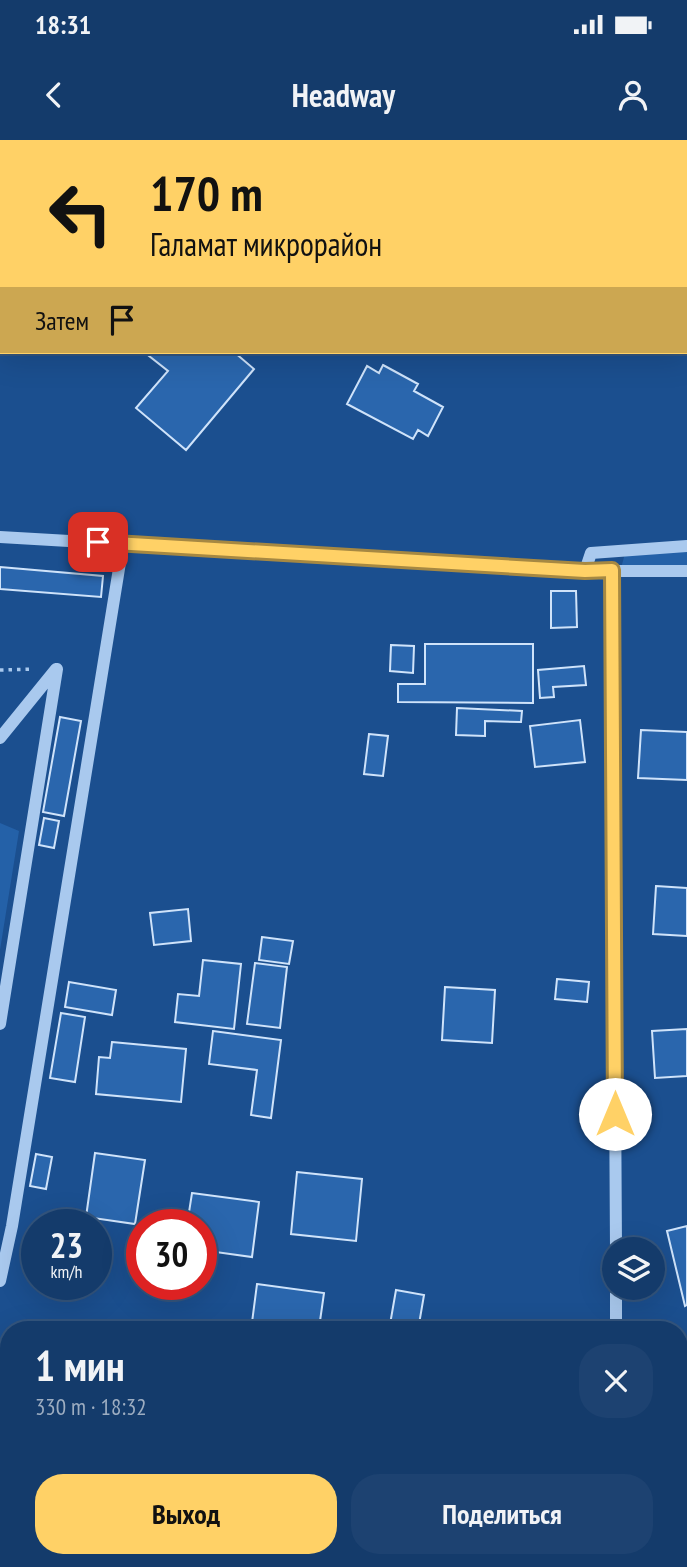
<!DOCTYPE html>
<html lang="ru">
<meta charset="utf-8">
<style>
body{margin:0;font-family:"PT Sans Narrow",sans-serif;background:#1d4271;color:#f1f3f6;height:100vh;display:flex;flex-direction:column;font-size:26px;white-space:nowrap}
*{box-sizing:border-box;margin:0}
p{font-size:23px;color:#9dadc1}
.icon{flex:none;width:38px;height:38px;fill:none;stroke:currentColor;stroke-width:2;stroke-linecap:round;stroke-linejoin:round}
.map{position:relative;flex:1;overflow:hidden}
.sheet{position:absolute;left:0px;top:1181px;width:688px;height:247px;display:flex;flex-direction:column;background:#143b6b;border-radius:28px 28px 0 0;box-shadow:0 7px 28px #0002,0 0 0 2px #33557e}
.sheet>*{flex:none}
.banner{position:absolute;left:0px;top:0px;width:688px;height:214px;box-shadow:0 7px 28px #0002,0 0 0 2px #33557e;background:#ffd166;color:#111;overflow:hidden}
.buttons{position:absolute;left:602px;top:1097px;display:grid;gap:14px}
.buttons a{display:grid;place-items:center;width:63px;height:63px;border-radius:50%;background:#143b6b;box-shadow:0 7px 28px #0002,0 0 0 2px #33557e;font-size:35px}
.speed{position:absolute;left:21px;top:1069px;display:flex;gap:14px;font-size:35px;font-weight:700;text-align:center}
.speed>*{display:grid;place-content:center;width:91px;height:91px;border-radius:50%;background:#143b6b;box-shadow:0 7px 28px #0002,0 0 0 2px #33557e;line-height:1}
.speed small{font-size:18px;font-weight:400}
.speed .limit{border:10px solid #d22;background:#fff;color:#111}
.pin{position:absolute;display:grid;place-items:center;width:60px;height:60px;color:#fff;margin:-30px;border-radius:14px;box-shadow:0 4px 10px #0006}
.me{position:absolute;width:77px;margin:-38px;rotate:0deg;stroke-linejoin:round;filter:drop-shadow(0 0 5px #0008)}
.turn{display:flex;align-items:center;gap:24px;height:147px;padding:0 35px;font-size:32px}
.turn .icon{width:91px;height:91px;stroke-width:2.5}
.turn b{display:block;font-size:49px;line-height:60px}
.then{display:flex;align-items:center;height:66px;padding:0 35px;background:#0003;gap:14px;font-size:26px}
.round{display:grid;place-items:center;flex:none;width:74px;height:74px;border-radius:28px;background:#1d4271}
.head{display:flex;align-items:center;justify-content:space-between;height:119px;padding:0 35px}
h1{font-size:42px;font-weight:700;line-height:52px}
.action{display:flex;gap:14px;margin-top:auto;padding:14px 35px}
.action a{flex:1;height:80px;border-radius:28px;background:#ffd166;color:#111;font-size:28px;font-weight:700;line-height:80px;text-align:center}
.action a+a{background:#1d4271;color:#f1f3f6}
.status{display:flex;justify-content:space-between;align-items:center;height:49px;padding:0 35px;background:#143b6b;direction:ltr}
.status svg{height:19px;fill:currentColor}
header{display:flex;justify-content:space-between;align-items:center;height:91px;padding:0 35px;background:#143b6b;font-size:32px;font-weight:700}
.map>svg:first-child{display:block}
.green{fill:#2461a8}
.building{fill:#2a66ad;stroke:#cfe3fa;stroke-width:2}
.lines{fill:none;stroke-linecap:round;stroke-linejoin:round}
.path{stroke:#a9c9ee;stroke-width:3.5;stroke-dasharray:3.5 5;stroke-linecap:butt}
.minor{stroke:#a9c9ee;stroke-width:12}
.route-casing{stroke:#a68842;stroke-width:18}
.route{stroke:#ffd166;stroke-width:12}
</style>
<div class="status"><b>18:31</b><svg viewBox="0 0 49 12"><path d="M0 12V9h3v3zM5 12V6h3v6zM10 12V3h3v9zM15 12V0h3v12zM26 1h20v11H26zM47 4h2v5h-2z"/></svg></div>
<header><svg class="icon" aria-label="back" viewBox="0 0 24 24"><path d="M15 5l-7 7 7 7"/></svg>Headway<svg class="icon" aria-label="person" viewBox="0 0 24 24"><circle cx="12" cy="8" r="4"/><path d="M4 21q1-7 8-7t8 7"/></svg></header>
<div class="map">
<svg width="687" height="1427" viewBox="0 0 687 1427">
<rect width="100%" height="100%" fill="#1b4f8f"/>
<!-- green -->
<path class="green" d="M 687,409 L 687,426 L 621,428 L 626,410 Z
M 0,683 L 19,691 L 0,810 Z"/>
<!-- building -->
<path class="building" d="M 2,39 L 2,125 L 0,127 L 0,41 Z
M 144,212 L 234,212 L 254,229 L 186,310 L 136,268 L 168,231 Z
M 383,225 L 418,244 L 414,251 L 443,267 L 428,296 L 418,290 L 413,299 L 347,264 L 367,226 L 379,233 Z
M 0,427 L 103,436 L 101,457 L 0,449 Z
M 551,451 L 576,451 L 577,487 L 551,488 Z
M 425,504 L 533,504 L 533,563 L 398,562 L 398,544 L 425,544 Z
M 391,505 L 414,506 L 413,533 L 390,531 Z
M 584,526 L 586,545 L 553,547 L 554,557 L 540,558 L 538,530 Z
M 457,568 L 522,571 L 521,582 L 485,581 L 485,596 L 456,595 Z
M 60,577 L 81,581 L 64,676 L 43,672 Z
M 580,580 L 585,622 L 535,627 L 530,586 Z
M 641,590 L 687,592 L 687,640 L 638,638 Z
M 369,594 L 388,596 L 383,636 L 364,634 Z
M 44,678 L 59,681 L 54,708 L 39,705 Z
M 656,746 L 687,748 L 687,796 L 653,794 Z
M 188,769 L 191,801 L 154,805 L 150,773 Z
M 262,797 L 293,801 L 289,824 L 259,820 Z
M 203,820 L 241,824 L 234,889 L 175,882 L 178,854 L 199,856 Z
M 255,823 L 287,827 L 280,888 L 247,884 Z
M 557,839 L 589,842 L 587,862 L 555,859 Z
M 69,842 L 116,850 L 112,875 L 65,867 Z
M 445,847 L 495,850 L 492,903 L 442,900 Z
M 61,873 L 85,877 L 75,942 L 50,938 Z
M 687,889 L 687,936 L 655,938 L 652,891 Z
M 213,891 L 281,900 L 271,978 L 251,975 L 257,930 L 209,924 Z
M 112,902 L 186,909 L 181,962 L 96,954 L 99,917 L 110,918 Z
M 95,1013 L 145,1020 L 135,1084 L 86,1077 Z
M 36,1014 L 52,1017 L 46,1049 L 30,1046 Z
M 297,1032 L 362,1039 L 356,1101 L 291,1094 Z
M 192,1053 L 259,1062 L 252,1117 L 201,1110 L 201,1085 L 187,1085 Z
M 687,1086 L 687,1165 L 685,1166 L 667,1091 Z
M 257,1144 L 324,1153 L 319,1188 L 305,1186 L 304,1190 L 251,1190 Z
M 396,1150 L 424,1155 L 418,1190 L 389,1190 Z"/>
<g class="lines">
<!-- path -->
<path class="path" d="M 0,530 L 34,529"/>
<!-- minor -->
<path class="minor" d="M 100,0 L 101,2
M 597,0 L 598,2
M 686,106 L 687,106
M 686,193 L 687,193
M 0,397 L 585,431 L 687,431
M 612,430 L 616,1110
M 585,431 L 591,413 L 687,406
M 0,598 L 56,529
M 0,884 L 57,529
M 0,1141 L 12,1086 L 123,404
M 616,1148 L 616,1190
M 498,1419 L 548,1427
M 590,1427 L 592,1419"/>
</g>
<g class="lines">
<defs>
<path id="route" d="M 98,402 L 585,431 L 612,430 L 615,974"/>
</defs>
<!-- route casing -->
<use href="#route" class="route-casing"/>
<!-- route -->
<use href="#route" class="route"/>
</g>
</svg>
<div class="buttons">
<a><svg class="icon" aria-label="layers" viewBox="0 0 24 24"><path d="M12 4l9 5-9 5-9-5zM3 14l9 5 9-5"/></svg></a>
</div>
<div class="speed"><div>23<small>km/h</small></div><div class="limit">30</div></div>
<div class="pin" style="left:98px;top:402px;background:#d93025"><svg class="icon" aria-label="arrive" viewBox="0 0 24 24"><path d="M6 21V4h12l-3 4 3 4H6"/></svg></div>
<svg class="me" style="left:615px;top:974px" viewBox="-20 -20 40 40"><circle r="19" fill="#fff"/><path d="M0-13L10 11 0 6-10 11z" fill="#ffd166"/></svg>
<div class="banner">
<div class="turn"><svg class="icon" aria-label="left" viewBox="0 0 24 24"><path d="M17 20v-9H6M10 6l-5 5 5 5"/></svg><div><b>170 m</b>Галамат микрорайон</div></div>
<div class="then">Затем<svg class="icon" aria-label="arrive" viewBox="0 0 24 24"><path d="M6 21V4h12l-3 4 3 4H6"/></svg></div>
</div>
<section class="sheet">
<div class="head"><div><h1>1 мин</h1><p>330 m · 18:32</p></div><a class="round"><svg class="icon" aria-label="close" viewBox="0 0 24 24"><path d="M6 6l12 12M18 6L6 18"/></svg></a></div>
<div class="action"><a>Выход</a><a>Поделиться</a></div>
</section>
</div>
